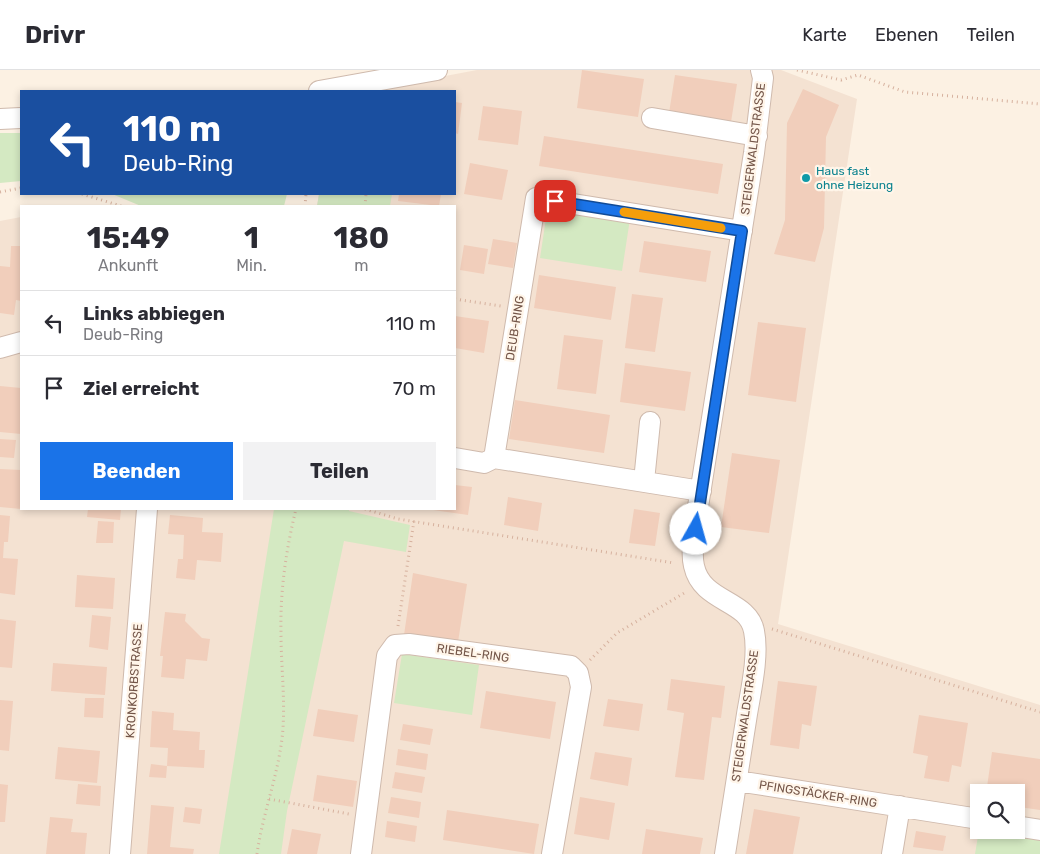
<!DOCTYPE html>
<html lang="de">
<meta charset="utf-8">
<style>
body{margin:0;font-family:Rubik,sans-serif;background:#f2f2f3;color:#2b2b33;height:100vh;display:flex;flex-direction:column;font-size:19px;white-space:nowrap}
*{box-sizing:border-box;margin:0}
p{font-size:16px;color:#7c7c81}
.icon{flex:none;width:28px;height:28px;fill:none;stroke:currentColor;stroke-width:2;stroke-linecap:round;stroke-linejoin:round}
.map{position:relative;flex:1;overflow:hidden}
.details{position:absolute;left:20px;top:135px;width:436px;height:305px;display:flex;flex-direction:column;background:#fff;border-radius:0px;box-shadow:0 2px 8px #0003}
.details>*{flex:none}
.top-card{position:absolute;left:20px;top:20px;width:436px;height:105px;border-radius:0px;box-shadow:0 2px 8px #0003;background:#1a4fa0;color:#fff;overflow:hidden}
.fabs{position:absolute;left:970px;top:714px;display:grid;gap:10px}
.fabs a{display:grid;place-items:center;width:55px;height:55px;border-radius:0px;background:#fff;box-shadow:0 2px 8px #0003;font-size:25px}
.pin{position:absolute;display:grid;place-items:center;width:42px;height:42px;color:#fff;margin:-21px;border-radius:10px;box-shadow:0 2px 8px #0006}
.me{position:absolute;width:55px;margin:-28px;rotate:7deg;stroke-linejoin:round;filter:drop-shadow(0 0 4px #0008)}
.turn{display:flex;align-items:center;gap:18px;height:105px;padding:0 20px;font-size:22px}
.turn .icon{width:65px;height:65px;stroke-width:2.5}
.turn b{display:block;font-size:35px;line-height:42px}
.eta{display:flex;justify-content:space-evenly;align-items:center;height:85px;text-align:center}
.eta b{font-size:30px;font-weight:700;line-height:35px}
.cta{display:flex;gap:10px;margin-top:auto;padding:10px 20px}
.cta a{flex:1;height:58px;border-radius:0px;background:#1a73e8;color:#fff;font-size:20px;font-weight:700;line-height:58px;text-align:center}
.cta a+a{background:#f2f2f3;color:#2b2b33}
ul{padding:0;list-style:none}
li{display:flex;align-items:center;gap:15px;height:65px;padding:0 20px;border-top:1px solid #e1e1e2}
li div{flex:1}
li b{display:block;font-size:19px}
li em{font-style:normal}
header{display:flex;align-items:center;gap:30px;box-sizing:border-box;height:70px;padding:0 25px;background:#fff;border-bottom:1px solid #e1e1e2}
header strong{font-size:24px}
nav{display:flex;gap:28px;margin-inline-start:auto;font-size:18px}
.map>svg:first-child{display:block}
.residential{fill:#f4e2d2;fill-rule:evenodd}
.green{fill:#d4e9c2}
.building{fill:#f1cebb}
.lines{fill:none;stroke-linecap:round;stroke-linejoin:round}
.minor-casing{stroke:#cfbaad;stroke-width:22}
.path{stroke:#d6b19e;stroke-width:3;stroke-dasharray:1 4;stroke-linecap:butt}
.minor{stroke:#fff;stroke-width:20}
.route-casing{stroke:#114b97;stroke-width:12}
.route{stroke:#1a73e8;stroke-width:9}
.slow{stroke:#f59e0b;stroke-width:9}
.culture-dot{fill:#0f9aa8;stroke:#fff5e9;stroke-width:2}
.labels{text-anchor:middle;stroke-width:4.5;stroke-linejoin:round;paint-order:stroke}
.street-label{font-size:12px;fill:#745649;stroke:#fff5e9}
.culture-label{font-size:12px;fill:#0d838f;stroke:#fff5e9;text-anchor:start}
</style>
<header>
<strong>Drivr</strong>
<nav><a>Karte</a><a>Ebenen</a><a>Teilen</a></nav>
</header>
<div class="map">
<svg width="1040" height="784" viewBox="0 0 1040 784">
<rect width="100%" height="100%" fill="#fcf1e3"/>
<!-- residential -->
<path class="residential" d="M 477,0 L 781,0 L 857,29 L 778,554 L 1040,635 L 1040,784 L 0,784 L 0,151 L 21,147 L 21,439 L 455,439 L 455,136 L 317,136 L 319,124 L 455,124 L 455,21 L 366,21 ZM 979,722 L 1016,722 L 1016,760 L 979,760 Z"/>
<!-- green -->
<path class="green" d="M 0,63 L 21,63 L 21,111 L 0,113 Z
M 112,124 L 287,124 L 284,136 L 141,136 Z
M 319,124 L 392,124 L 390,136 L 317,136 Z
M 548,135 L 630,149 L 622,201 L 540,188 Z
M 274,439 L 349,439 L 349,441 L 410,455 L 406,482 L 344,471 L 287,741 L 281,784 L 219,784 Z
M 402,584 L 479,595 L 472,645 L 394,633 Z
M 979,760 L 1007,760 L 1040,766 L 1040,784 L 975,784 Z"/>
<!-- building -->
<path class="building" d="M 582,0 L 644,9 L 638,47 L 577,38 Z
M 675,5 L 737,14 L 731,52 L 669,43 Z
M 803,19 L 839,35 L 826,67 L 824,158 L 815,192 L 774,184 L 785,150 L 787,53 Z
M 455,32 L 462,33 L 458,64 L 455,63 Z
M 483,36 L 522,41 L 518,75 L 478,70 Z
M 544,66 L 723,94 L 718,124 L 539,96 Z
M 470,93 L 508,100 L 502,130 L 464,124 Z
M 399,124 L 441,124 L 439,136 L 398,131 Z
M 493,169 L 517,173 L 513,198 L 488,194 Z
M 644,171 L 711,181 L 706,212 L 639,202 Z
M 464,175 L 488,179 L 484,204 L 460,200 Z
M 11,176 L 21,176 L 21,231 L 16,230 L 14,245 L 0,243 L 0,196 L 10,197 Z
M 539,205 L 616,217 L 611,250 L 534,238 Z
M 632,224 L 663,228 L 655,282 L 625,278 Z
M 455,246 L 489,251 L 484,283 L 455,278 Z
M 758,252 L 806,258 L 796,332 L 748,325 Z
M 564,265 L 603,270 L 596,324 L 557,319 Z
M 625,293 L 691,302 L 685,341 L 620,332 Z
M 0,316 L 21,318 L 21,364 L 0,362 Z
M 515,330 L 610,345 L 604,383 L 509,369 Z
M 0,369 L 16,370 L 14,388 L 0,387 Z
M 732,383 L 780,390 L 769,463 L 721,457 Z
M 0,399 L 21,400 L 21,439 L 0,437 Z
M 455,415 L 472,417 L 468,445 L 433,440 L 455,439 Z
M 508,427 L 542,433 L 538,461 L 504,455 Z
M 88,439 L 121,439 L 120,450 L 87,447 Z
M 634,439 L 660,443 L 655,476 L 629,473 Z
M 0,445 L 10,446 L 8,472 L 4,472 L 3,488 L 18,489 L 15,525 L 0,523 Z
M 170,445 L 203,448 L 202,462 L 223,463 L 221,492 L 197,490 L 195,510 L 176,508 L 178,489 L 183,489 L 184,465 L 168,464 Z
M 98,451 L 114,452 L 113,473 L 96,473 Z
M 413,503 L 467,514 L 458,572 L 404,565 Z
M 77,505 L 115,508 L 113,539 L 75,537 Z
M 165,542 L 186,544 L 185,551 L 202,568 L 210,569 L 207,591 L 186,589 L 184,609 L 161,607 L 163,586 L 160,586 Z
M 92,545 L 111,547 L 108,580 L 89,577 Z
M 0,549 L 16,551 L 12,598 L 0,597 Z
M 53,593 L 107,597 L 105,625 L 51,621 Z
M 671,609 L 725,616 L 721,648 L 712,647 L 704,710 L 675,707 L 684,643 L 667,640 Z
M 778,611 L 817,616 L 811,656 L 802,654 L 799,679 L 770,675 Z
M 486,621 L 556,632 L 550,669 L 480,658 Z
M 85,628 L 104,628 L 103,648 L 84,647 Z
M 608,629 L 643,634 L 639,661 L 603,656 Z
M 0,630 L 13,631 L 9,681 L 0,680 Z
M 318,639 L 358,645 L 354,672 L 313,666 Z
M 152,641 L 174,643 L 173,660 L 200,662 L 199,680 L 205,680 L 204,698 L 167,696 L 168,678 L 150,677 Z
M 919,645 L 968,653 L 961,697 L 952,695 L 949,712 L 924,708 L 928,686 L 913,683 Z
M 403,654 L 433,659 L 430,675 L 400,670 Z
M 58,677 L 100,681 L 97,713 L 55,709 Z
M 398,679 L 428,684 L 426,700 L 396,695 Z
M 595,682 L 632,688 L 628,716 L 590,709 Z
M 992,682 L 1040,689 L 1040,740 L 1019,737 L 1022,722 L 987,717 Z
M 151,694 L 167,696 L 166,708 L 149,707 Z
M 395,702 L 425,707 L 422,723 L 392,718 Z
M 317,705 L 357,711 L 353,737 L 313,731 Z
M 0,714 L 8,715 L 5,752 L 0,752 Z
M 78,714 L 101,716 L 100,736 L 76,734 Z
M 391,727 L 421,732 L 419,748 L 388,743 Z
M 580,727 L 615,733 L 609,770 L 574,764 Z
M 151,735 L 174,737 L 170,777 L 194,779 L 193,784 L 147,784 Z
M 185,737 L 202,739 L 200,754 L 183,752 Z
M 754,739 L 800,747 L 793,784 L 746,784 Z
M 447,740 L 539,754 L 534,784 L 443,770 Z
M 50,747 L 73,749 L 71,762 L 87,763 L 85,784 L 46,784 Z
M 387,751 L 417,756 L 415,772 L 385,767 Z
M 292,759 L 321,764 L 317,784 L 287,784 Z
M 646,759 L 703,768 L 700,784 L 642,784 Z
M 916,761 L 946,766 L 943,781 L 913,777 Z"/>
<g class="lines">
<defs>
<path id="minor" d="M 319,21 L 437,0
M 652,48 L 757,66
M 0,49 L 21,48
M 0,278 L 21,272
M 455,388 L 484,393 L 494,388
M 644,411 L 650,352
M 701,421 L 494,388 L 536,128 L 742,161
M 737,711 L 979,749
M 1016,756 L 1040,760
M 120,784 L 147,439
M 361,784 L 387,586 L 395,575 L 409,574 L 571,596 L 578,603 L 581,617 L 552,784
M 725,784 C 732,737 740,691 747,644 C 751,620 759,585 754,561 C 748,529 702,533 694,496 C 690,480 696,460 697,443 L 754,83 L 763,8 L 761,0
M 892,784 L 900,736"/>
</defs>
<!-- minor casing -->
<use href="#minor" class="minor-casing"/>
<!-- path -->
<path class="path" d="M 797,0 L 841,10 L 858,5 L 905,22 L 1040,34
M 0,122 L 21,118
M 82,124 L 121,136
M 305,136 L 306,124
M 365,136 L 366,124
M 455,229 L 501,236
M 365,439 L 398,449 L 674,493
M 398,556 L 414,451
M 772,559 L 1040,642
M 590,590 L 617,563 L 686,522
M 269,729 L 349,744
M 257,784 C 263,741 280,701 283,658 C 285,626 281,595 281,563 C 280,521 286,480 296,439"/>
<!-- minor -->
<use href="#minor" class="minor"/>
</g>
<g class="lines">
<defs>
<path id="route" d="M 555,131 L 742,161 L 696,459"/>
</defs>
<!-- route casing -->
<use href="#route" class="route-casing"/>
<!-- route -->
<use href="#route" class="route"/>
<!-- slow -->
<path class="slow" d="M 624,142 L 721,158"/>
</g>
<!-- markers -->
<circle class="culture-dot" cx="806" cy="108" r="5"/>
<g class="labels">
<!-- street labels -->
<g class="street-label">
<text transform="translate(753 79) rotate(-83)" y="4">STEIGERWALDSTRASSE</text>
<text transform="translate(515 258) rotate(-81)" y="4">DEUB-RING</text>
<text transform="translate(473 583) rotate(8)" y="4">RIEBEL-RING</text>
<text transform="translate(134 611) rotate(-86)" y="4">KRONKORBSTRASSE</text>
<text transform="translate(745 646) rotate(-82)" y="4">STEIGERWALDSTRASSE</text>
<text transform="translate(818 724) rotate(9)" y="4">PFINGSTÄCKER-RING</text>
</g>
<!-- culture labels -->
<g class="culture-label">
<text x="816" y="105">Haus fast<tspan x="816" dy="14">ohne Heizung</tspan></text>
</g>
</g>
</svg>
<div class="fabs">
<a><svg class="icon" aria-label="search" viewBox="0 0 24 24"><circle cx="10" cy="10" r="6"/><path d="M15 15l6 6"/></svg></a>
</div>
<div class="pin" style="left:555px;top:131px;background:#d93025"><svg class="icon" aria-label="arrive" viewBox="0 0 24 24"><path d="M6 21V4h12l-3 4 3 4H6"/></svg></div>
<svg class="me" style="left:696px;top:459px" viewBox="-20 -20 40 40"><circle r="19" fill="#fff"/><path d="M0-13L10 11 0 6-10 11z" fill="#1a73e8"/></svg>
<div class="top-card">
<div class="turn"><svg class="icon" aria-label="left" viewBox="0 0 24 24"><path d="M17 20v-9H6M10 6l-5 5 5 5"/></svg><div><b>110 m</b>Deub-Ring</div></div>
</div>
<section class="details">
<div class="eta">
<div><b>15:49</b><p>Ankunft</p></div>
<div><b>1</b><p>Min.</p></div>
<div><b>180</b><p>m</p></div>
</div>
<ul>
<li><svg class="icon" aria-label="left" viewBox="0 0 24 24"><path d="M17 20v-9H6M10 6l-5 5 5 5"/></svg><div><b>Links abbiegen</b><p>Deub-Ring</p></div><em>110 m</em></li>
<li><svg class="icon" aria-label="arrive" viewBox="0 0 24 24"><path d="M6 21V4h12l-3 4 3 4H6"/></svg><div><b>Ziel erreicht</b></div><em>70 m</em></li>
</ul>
<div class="cta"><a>Beenden</a><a>Teilen</a></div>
</section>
</div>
